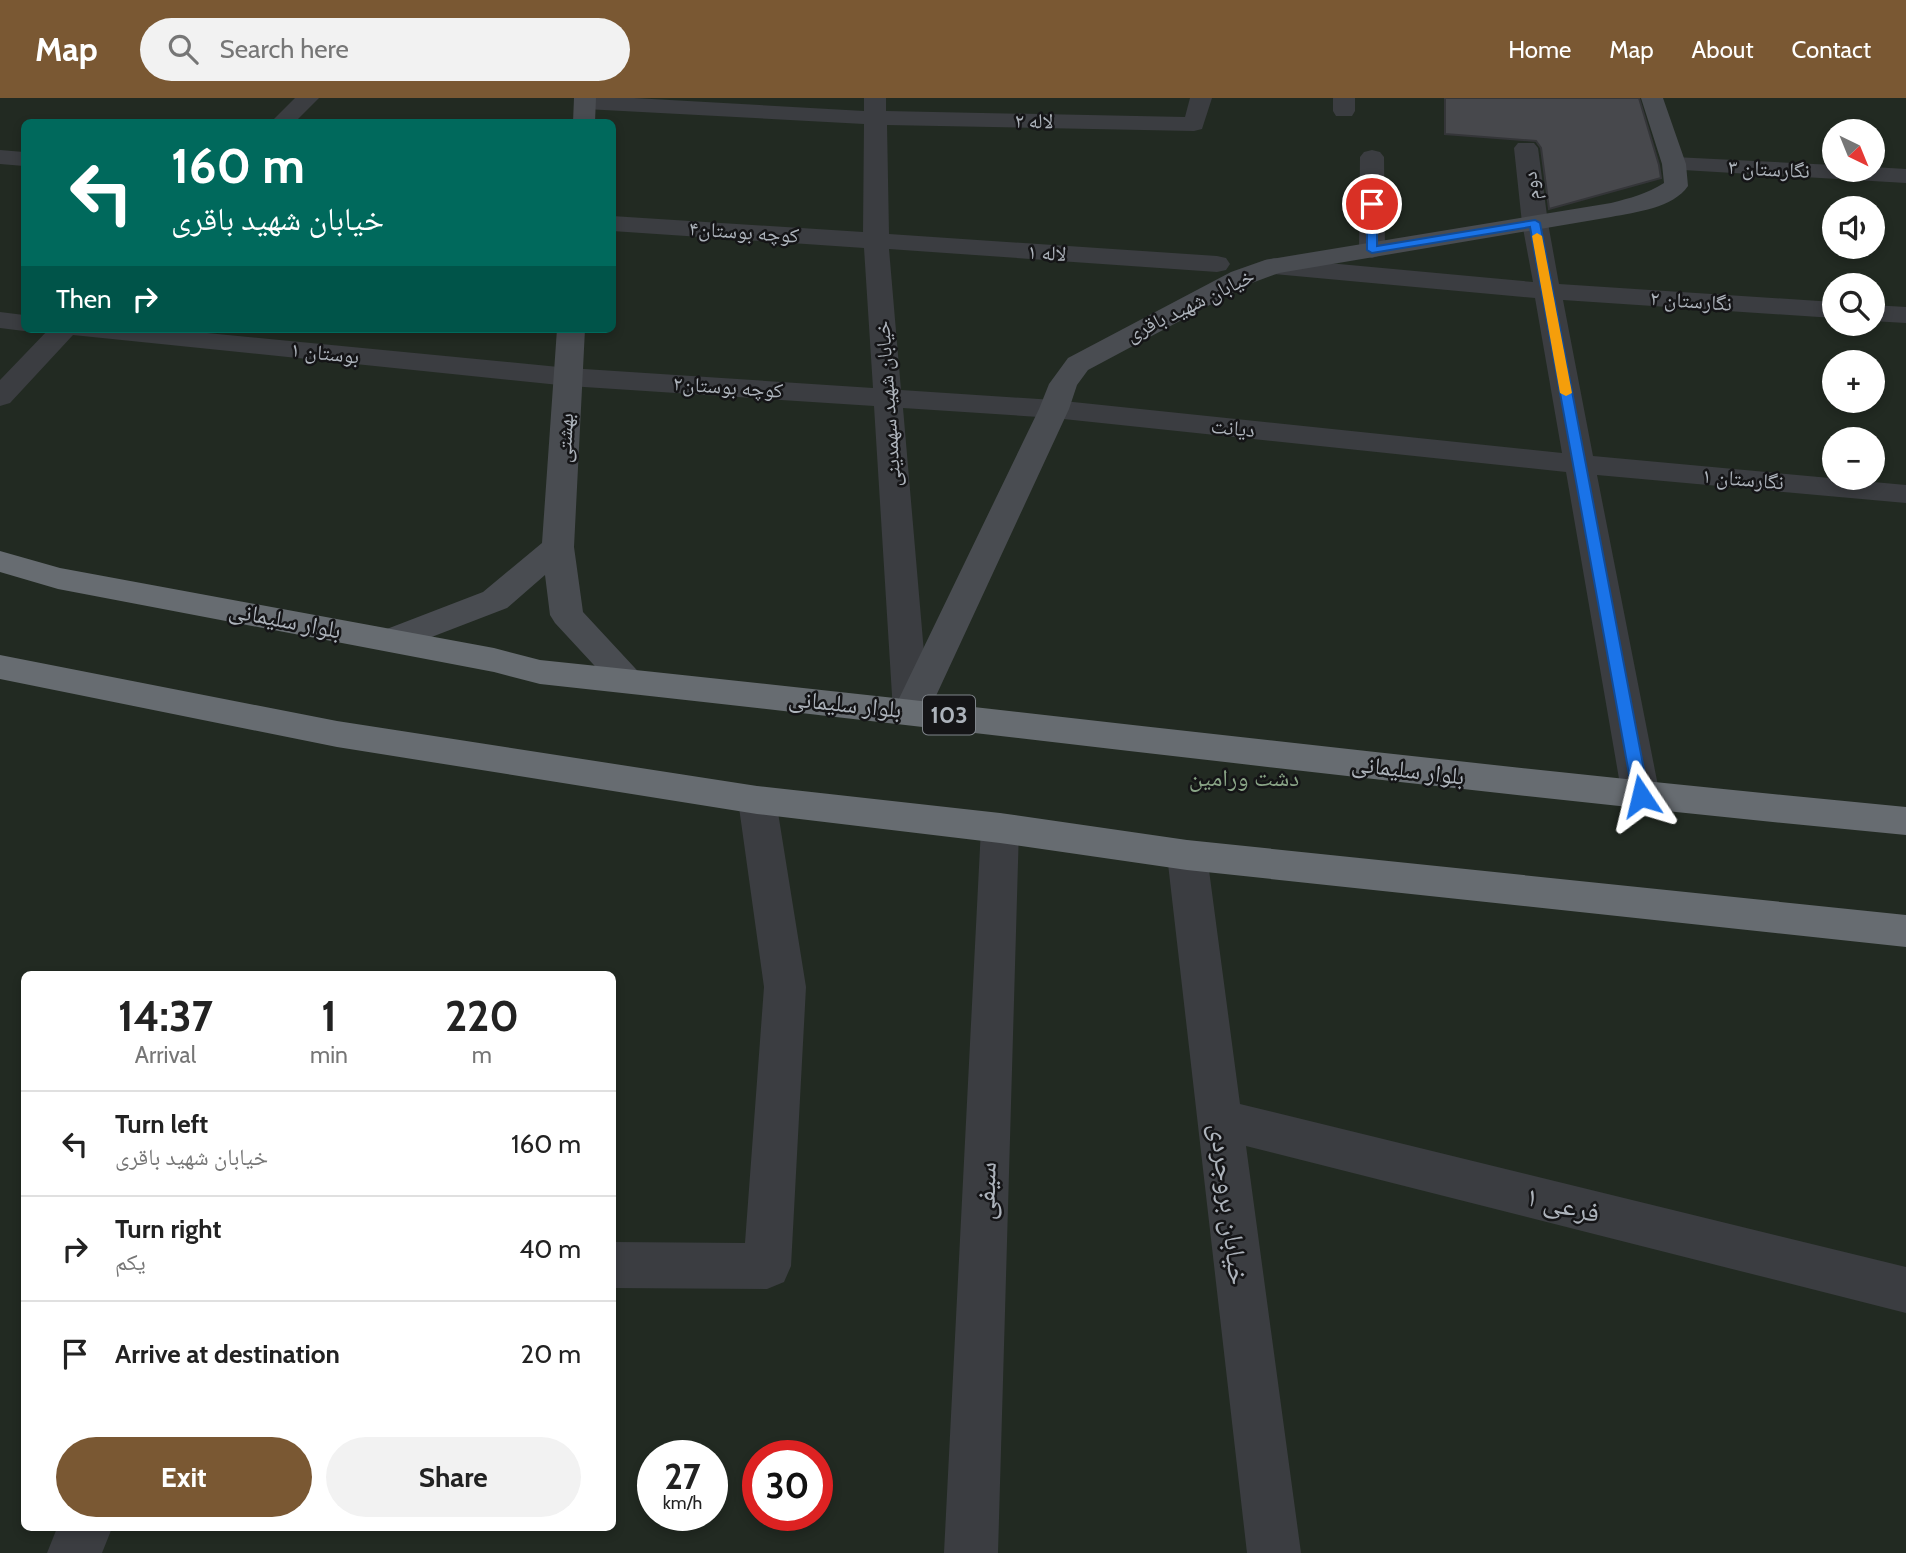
<!DOCTYPE html>
<meta charset="utf-8">
<style>
body{margin:0;font-family:Cabin,"Noto Naskh Arabic",sans-serif;background:#f2f2f2;color:#222;height:100vh;display:flex;flex-direction:column;font-size:26px;white-space:nowrap}
*{box-sizing:border-box;margin:0}
p{font-size:23px;color:#767676}
.icon{flex:none;width:38px;height:38px;fill:none;stroke:currentColor;stroke-width:2;stroke-linecap:round;stroke-linejoin:round}
.map{position:relative;flex:1;overflow:hidden}
.panel{position:absolute;left:21px;top:873px;width:595px;height:560px;display:flex;flex-direction:column;background:#fff;border-radius:10px;box-shadow:0 4px 10px #0003}
.panel>*{flex:none}
.guide{position:absolute;left:21px;top:21px;width:595px;height:214px;border-radius:10px;box-shadow:0 4px 10px #0003;background:#00695c;color:#fff;overflow:hidden}
.needle{width:46px;rotate:137deg}
.tools{position:absolute;left:1822px;top:21px;display:grid;gap:14px}
.tools a{display:grid;place-items:center;width:63px;height:63px;border-radius:50%;background:#fff;box-shadow:0 4px 10px #0003;font-size:35px}
.speed{position:absolute;left:637px;top:1342px;display:flex;gap:14px;font-size:35px;font-weight:700;text-align:center}
.speed>*{display:grid;place-content:center;width:91px;height:91px;border-radius:50%;background:#fff;box-shadow:0 4px 10px #0003;line-height:1}
.speed small{font-size:18px;font-weight:400}
.speed .limit{border:10px solid #d22;background:#fff;color:#111}
.pin{position:absolute;display:grid;place-items:center;width:60px;height:60px;color:#fff;margin:-30px;border:4px solid #fff;border-radius:50%;box-shadow:0 2px 7px #0007}
.me{position:absolute;width:77px;margin:-38px;rotate:350deg;stroke-linejoin:round;filter:drop-shadow(0 0 5px #0008)}
.turn{display:flex;align-items:center;gap:24px;height:147px;padding:0 35px;font-size:32px}
.turn .icon{width:91px;height:91px;stroke-width:2.5}
.turn b{display:block;font-size:49px;line-height:60px}
.then{display:flex;align-items:center;height:66px;padding:0 35px;background:#0003;gap:14px;font-size:26px}
.eta{display:flex;justify-content:space-evenly;align-items:center;height:119px;text-align:center}
.eta b{font-size:42px;font-weight:800;line-height:49px}
.primary-button{display:flex;gap:14px;margin-top:auto;padding:14px 35px}
.primary-button a{flex:1;height:80px;border-radius:42px;background:#7a5833;color:#fff;font-size:28px;font-weight:800;line-height:80px;text-align:center}
.primary-button a+a{background:#f2f2f2;color:#222}
ul{padding:0;list-style:none}
li{display:flex;align-items:center;gap:21px;height:105px;padding:0 35px;border-top:2px solid #e0e0e0}
li div{flex:1}
li b{display:block;font-size:26px}
li em{font-style:normal}
header{display:flex;align-items:center;gap:42px;box-sizing:border-box;height:98px;padding:0 35px;background:#7a5833;color:#fff}
header strong{font-size:33px}
nav{display:flex;gap:38px;margin-inline-start:auto;font-size:24px}
.search{width:490px;height:63px;background:#f2f2f2;display:flex;align-items:center;gap:18px;box-sizing:border-box;padding:0 24px;border-radius:38px;color:#767676;font-size:26px}
.map>svg:first-child{display:block}
.green{fill:#222a22;fill-rule:evenodd}
.building{fill:#47484c;stroke:#343538;stroke-width:2}
.lines{fill:none;stroke-linecap:round;stroke-linejoin:round}
.street{fill:#3b3d41;fill-rule:evenodd}
.secondary{fill:#494c51;fill-rule:evenodd}
.highway{fill:#676c71;fill-rule:evenodd}
.route{fill:#1a73e8;stroke:#114b97;stroke-width:2}
.slow{fill:#f59e0b}
.labels{text-anchor:middle;stroke-width:5;stroke-linejoin:round;paint-order:stroke}
.far-street-label{font-size:21px;fill:#adb3bb;stroke:#151517}
.shield{fill:#151517;stroke:#7f848a;stroke-width:2}
.shield-label{font-size:23px;font-weight:bold;fill:#adb3bb}
.street-label{font-size:24px;fill:#adb3bb;stroke:#151517}
.park-label{font-size:24px;fill:#89a486;stroke:#151517}
.near-street-label{font-size:28px;fill:#adb3bb;stroke:#151517}
</style>
<header>
<strong>Map</strong>
<div class="search"><svg class="icon" aria-label="search" viewBox="0 0 24 24"><circle cx="10" cy="10" r="6"/><path d="M15 15l6 6"/></svg>Search here</div>
<nav><a>Home</a><a>Map</a><a>About</a><a>Contact</a></nav>
</header>
<div class="map">
<svg width="1906" height="1455" viewBox="0 0 1906 1455">
<rect width="100%" height="100%" fill="#1a1a1c"/>
<!-- green -->
<path class="green" d="M 0,0 L 1906,0 L 1906,1455 L 0,1455 ZM 24,24 L 612,24 L 612,231 L 24,231 ZM 1834,33 L 1872,33 L 1872,72 L 1834,72 ZM 1834,110 L 1872,110 L 1872,149 L 1834,149 ZM 1834,187 L 1872,187 L 1872,226 L 1834,226 ZM 1834,264 L 1872,264 L 1872,303 L 1834,303 ZM 1834,341 L 1872,341 L 1872,380 L 1834,380 ZM 24,877 L 612,877 L 612,1430 L 24,1430 ZM 653,1358 L 712,1358 L 712,1418 L 653,1418 ZM 758,1358 L 817,1358 L 817,1418 L 758,1418 Z"/>
<!-- building -->
<path class="building" d="M 1445,0 L 1639,0 L 1659,67 L 1661,80 L 1549,111 L 1541,50 L 1536,43 L 1445,36 Z"/>
<g class="lines">
<!-- street -->
<path class="street" d="M 295,0 L 319,0 L 295,24 L 271,24 Z
M 577,0 L 634,0 L 864,13 L 864,0 L 886,0 L 886,13 L 1185,19 L 1190,0 L 1212,0 L 1202,31 L 1194,33 L 887,27 L 889,136 L 1217,158 L 1226,160 L 1230,166 L 1226,172 L 1217,174 L 889,151 L 901,292 L 1054,302 L 1562,355 L 1535,200 L 1274,176 L 1265,174 L 1261,168 L 1265,162 L 1274,160 L 1533,184 L 1522,125 L 1514,50 L 1518,45 L 1534,45 L 1538,50 L 1548,125 L 1559,186 L 1834,204 L 1834,220 L 1563,202 L 1593,358 L 1906,387 L 1906,405 L 1597,377 L 1660,698 L 1654,708 L 1641,712 L 1628,708 L 1622,698 L 1566,374 L 1054,320 L 903,310 L 929,613 L 924,622 L 911,626 L 898,622 L 893,613 L 874,308 L 569,288 L 73,237 L 10,305 L 0,308 L 0,282 L 49,231 L 166,231 L 569,270 L 873,290 L 864,150 L 612,133 L 612,118 L 863,134 L 864,26 L 585,11 L 577,9 L 574,4 Z
M 1333,0 L 1355,0 L 1355,13 L 1352,18 L 1336,18 L 1333,13 Z
M 0,52 L 24,54 L 24,68 L 0,66 Z
M 1372,52 L 1380,54 L 1384,59 L 1385,152 L 1381,157 L 1372,160 L 1363,157 L 1359,152 L 1360,59 L 1364,54 Z
M 1674,59 L 1834,67 L 1834,72 L 1872,72 L 1872,69 L 1906,71 L 1906,85 L 1666,71 L 1662,66 L 1666,61 Z
M 1872,207 L 1906,209 L 1906,225 L 1872,223 Z
M 0,214 L 24,217 L 24,231 L 33,231 L 24,233 L 0,230 Z
M 757,688 L 770,692 L 776,702 L 806,889 L 791,1168 L 784,1184 L 767,1191 L 612,1190 L 612,1144 L 745,1145 L 764,889 L 738,702 L 744,692 Z
M 1000,715 L 1014,720 L 1019,730 L 998,1455 L 944,1455 L 981,730 L 986,720 Z
M 1187,742 L 1201,746 L 1207,757 L 1240,1006 L 1906,1169 L 1906,1215 L 1246,1048 L 1301,1455 L 1247,1455 L 1167,757 L 1173,746 Z
M 57,1430 L 112,1430 L 102,1455 L 47,1455 Z"/>
<!-- secondary -->
<path class="secondary" d="M 574,0 L 596,0 L 595,24 L 573,24 Z
M 1641,0 L 1663,0 L 1686,66 L 1688,88 C 1673,110 1636,114 1611,119 L 1279,175 L 1249,186 L 1088,272 L 1077,287 L 1069,311 L 929,613 L 924,622 L 911,626 L 898,622 L 893,613 L 1039,311 L 1049,286 L 1068,260 L 1231,174 L 1265,162 L 1611,105 C 1630,100 1647,96 1664,85 L 1662,66 Z
M 557,231 L 585,231 L 574,449 L 583,514 L 647,583 L 641,592 L 629,595 L 617,592 L 555,525 L 550,517 L 545,477 L 507,510 L 403,550 L 391,554 L 379,550 L 374,542 L 379,534 L 483,494 L 542,445 Z"/>
<!-- highway -->
<path class="highway" d="M 0,453 L 60,470 L 494,550 L 540,562 C 996,609 1450,666 1906,709 L 1906,737 C 1450,694 996,635 540,586 L 494,574 L 58,491 L 0,474 Z
M 0,557 L 337,623 L 757,688 L 1000,715 L 1187,742 L 1906,817 L 1906,849 L 1187,772 L 1000,745 L 757,716 L 337,649 L 0,581 Z"/>
</g>
<!-- route -->
<path class="route" d="M 1372,103 L 1377,106 L 1377,148 L 1535,122 L 1540,125 L 1649,698 L 1646,703 L 1641,704 L 1633,698 L 1530,129 L 1372,155 L 1367,152 L 1367,106 Z"/>
<!-- slow -->
<path class="slow" d="M 1537,135 L 1542,138 L 1572,295 L 1566,298 L 1560,295 L 1532,138 Z"/>
<g class="labels">
<!-- far-street labels -->
<g class="far-street-label">
<text transform="translate(1034 23) rotate(1)" y="7">لاله ۲</text>
<text transform="translate(1769 71) rotate(3)" y="7">نگارستان ۳</text>
<text transform="translate(1531 88) rotate(-97)" y="7">دوم</text>
<text transform="translate(744 134) rotate(4)" y="7">کوچه بوستان۴</text>
<text transform="translate(1047 155) rotate(4)" y="7">لاله ۱</text>
<text transform="translate(1691 203) rotate(4)" y="7">نگارستان ۲</text>
<text transform="translate(1190 207) rotate(-26)" y="7">خیابان شهید باقری</text>
<text transform="translate(325 255) rotate(6)" y="7">بوستان ۱</text>
<text transform="translate(728 289) rotate(4)" y="7">کوچه بوستان۲</text>
<text transform="translate(888 306) rotate(-94)" y="7">خیابان شهید سهمدینی</text>
<text transform="translate(1233 330) rotate(6)" y="7">دیانت</text>
<text transform="translate(565 340) rotate(-87)" y="7">بهشتی</text>
<text transform="translate(1743 381) rotate(5)" y="7">نگارستان ۱</text>
</g>
<!-- shield labels -->
<rect class="shield" x="923" y="597.5" width="52" height="39" rx="5"/>
<g class="shield-label">
<text x="949" y="625">103</text>
</g>
<!-- street labels -->
<g class="street-label">
<text transform="translate(285 522) rotate(11)" y="8">بلوار سلیمانی</text>
<text transform="translate(845 606) rotate(6)" y="8">بلوار سلیمانی</text>
<text transform="translate(1408 672) rotate(7)" y="8">بلوار سلیمانی</text>
</g>
<!-- park labels -->
<g class="park-label">
<text x="1244" y="688">دشت ورامین</text>
</g>
<!-- near-street labels -->
<g class="near-street-label">
<text transform="translate(985 1093) rotate(-88)" y="10">سیفی</text>
<text transform="translate(1230 1106) rotate(83)" y="10">خیابان بروجردی</text>
<text transform="translate(1563 1106) rotate(14)" y="10">فرعی ۱</text>
</g>
</g>
</svg>
<div class="tools">
<a><svg class="needle" viewBox="-14 -14 28 28"><path d="M0-13l5 13h-10z" fill="#e53935"/><path d="M0 13l5-13h-10z" fill="#767676"/></svg></a>
<a><svg class="icon" aria-label="sound" viewBox="0 0 24 24"><path d="M4 9h4l5-4v14l-5-4H4zM17 9q2 3 0 6"/></svg></a>
<a><svg class="icon" aria-label="search" viewBox="0 0 24 24"><circle cx="10" cy="10" r="6"/><path d="M15 15l6 6"/></svg></a>
<a>+</a>
<a>−</a>
</div>
<div class="speed"><div>27<small>km/h</small></div><div class="limit">30</div></div>
<div class="pin" style="left:1372px;top:106px;background:#d93025"><svg class="icon" aria-label="arrive" viewBox="0 0 24 24"><path d="M6 21V4h12l-3 4 3 4H6"/></svg></div>
<svg class="me" style="left:1641px;top:698px" viewBox="-20 -20 40 40"><path d="M0-17L14 15 0 8-14 15z" fill="#1a73e8" stroke="#fff" stroke-width="4"/></svg>
<div class="guide">
<div class="turn"><svg class="icon" aria-label="left" viewBox="0 0 24 24"><path d="M17 20v-9H6M10 6l-5 5 5 5"/></svg><div><b>160 m</b>خیابان شهید باقری</div></div>
<div class="then">Then<svg class="icon" aria-label="right" viewBox="0 0 24 24"><path d="M7 20v-9h11M14 6l5 5-5 5"/></svg></div>
</div>
<section class="panel">
<div class="eta">
<div><b>14:37</b><p>Arrival</p></div>
<div><b>1</b><p>min</p></div>
<div><b>220</b><p>m</p></div>
</div>
<ul>
<li><svg class="icon" aria-label="left" viewBox="0 0 24 24"><path d="M17 20v-9H6M10 6l-5 5 5 5"/></svg><div><b>Turn left</b><p>خیابان شهید باقری</p></div><em>160 m</em></li>
<li><svg class="icon" aria-label="right" viewBox="0 0 24 24"><path d="M7 20v-9h11M14 6l5 5-5 5"/></svg><div><b>Turn right</b><p>یکم</p></div><em>40 m</em></li>
<li><svg class="icon" aria-label="arrive" viewBox="0 0 24 24"><path d="M6 21V4h12l-3 4 3 4H6"/></svg><div><b>Arrive at destination</b></div><em>20 m</em></li>
</ul>
<div class="primary-button"><a>Exit</a><a>Share</a></div>
</section>
</div>
